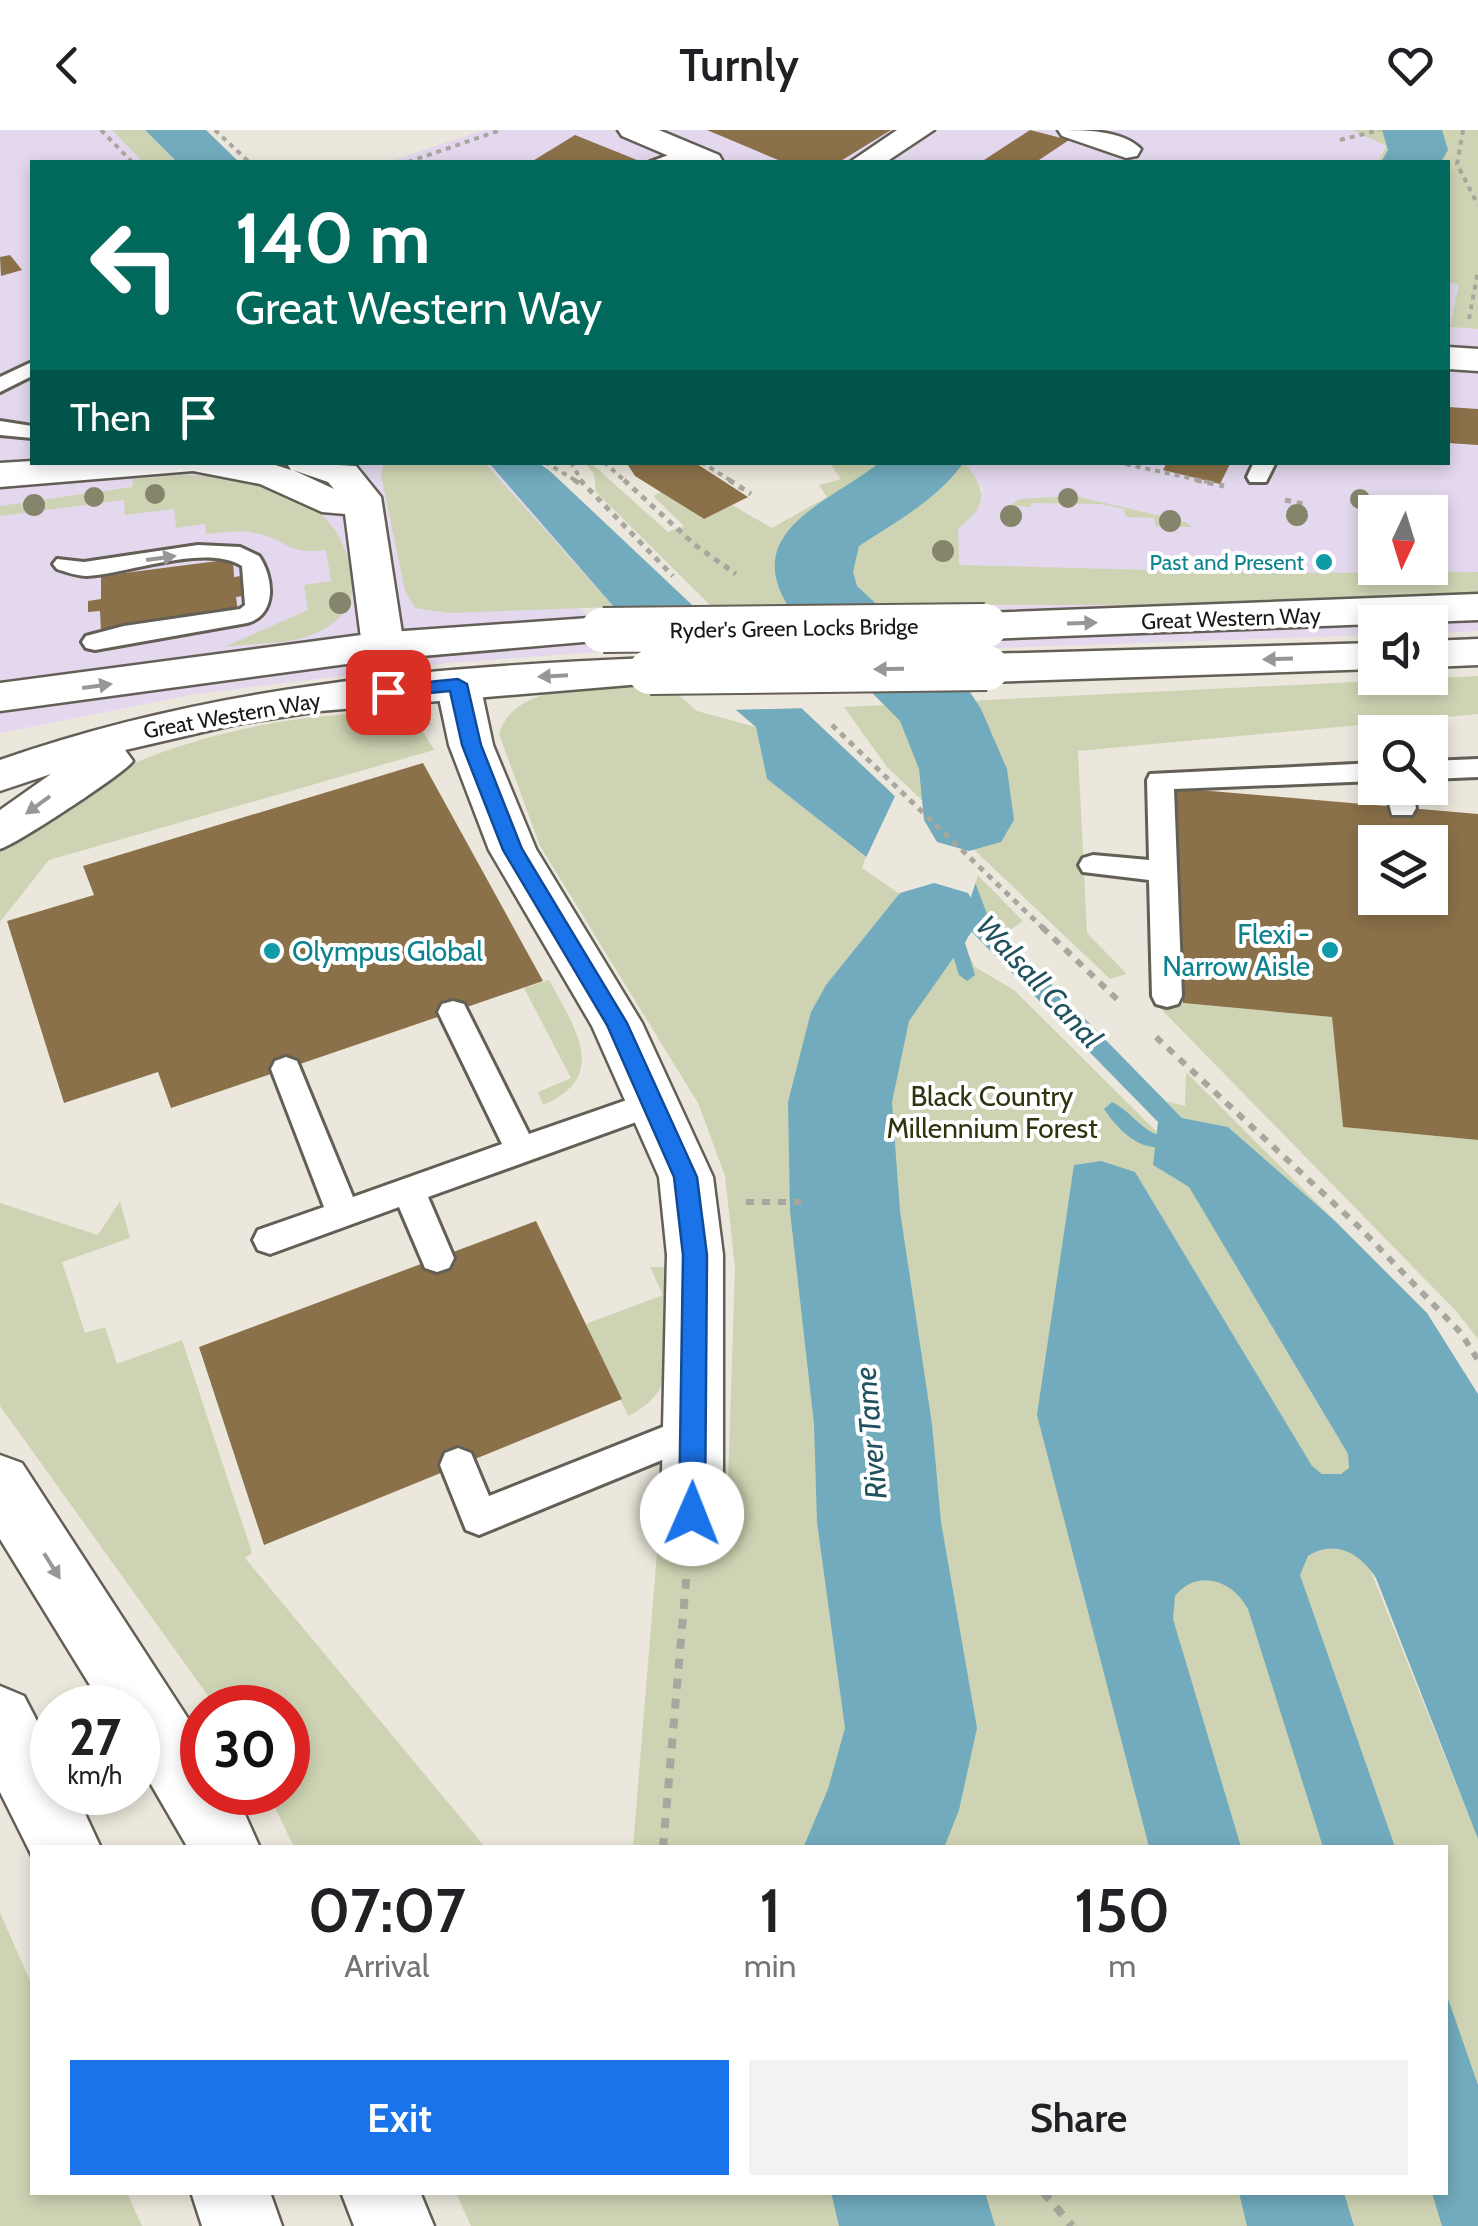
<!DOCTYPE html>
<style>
body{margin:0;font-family:Cabin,sans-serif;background:#f2f2f2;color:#202124;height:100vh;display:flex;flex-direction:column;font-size:38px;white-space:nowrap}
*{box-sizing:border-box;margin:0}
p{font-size:32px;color:#757577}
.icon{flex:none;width:55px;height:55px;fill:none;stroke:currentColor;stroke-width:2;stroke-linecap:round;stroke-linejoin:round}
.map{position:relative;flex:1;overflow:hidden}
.side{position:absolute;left:30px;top:1715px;width:1418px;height:350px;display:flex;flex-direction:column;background:#fff;border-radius:0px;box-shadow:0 5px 15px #0003}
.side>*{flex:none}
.top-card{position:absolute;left:30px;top:30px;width:1420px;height:305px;border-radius:0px;box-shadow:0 5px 15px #0003;background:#00695c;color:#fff;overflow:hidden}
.needle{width:65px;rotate:184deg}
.tools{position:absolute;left:1358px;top:365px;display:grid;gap:20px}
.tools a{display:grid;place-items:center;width:90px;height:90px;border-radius:0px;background:#fff;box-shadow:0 5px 15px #0003;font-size:50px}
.speed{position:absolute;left:30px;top:1555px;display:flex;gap:20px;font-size:50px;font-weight:700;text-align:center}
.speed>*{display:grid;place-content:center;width:130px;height:130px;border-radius:50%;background:#fff;box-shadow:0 5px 15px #0003;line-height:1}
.speed small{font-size:25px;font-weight:400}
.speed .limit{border:15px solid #d22;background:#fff;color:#111}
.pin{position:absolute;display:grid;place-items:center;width:85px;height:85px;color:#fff;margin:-42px;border-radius:20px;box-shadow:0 5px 15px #0006}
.me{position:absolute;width:110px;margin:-55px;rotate:1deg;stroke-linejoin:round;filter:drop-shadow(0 0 8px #0008)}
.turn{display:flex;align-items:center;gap:35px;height:210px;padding:0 40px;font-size:45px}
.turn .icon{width:130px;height:130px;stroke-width:2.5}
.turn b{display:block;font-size:70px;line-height:85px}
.then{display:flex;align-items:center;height:95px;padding:0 40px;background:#0003;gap:20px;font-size:38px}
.eta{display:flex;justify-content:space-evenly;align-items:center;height:170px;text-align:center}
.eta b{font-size:60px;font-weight:600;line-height:70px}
.primary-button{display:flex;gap:20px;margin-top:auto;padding:20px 40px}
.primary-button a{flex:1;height:115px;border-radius:0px;background:#1a73e8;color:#fff;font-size:40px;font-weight:600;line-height:115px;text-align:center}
.primary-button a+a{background:#f2f2f2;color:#202124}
header{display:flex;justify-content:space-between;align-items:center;height:130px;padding:0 40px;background:#fff;font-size:45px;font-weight:600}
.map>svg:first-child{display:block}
.commercial{fill:#e3d8ed;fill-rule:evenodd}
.green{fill:#ced4b3}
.water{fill:#71abbd}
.pier{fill:#ebe7dc}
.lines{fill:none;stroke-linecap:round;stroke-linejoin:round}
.stream{fill:#71abbd;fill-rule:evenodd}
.river{fill:#71abbd;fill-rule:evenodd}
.building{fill:#8b7149;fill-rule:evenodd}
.lane-casing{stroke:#635f56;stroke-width:6}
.street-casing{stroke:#635f56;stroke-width:5}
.secondary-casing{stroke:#635f56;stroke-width:5}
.highway-casing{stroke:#635f56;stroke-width:5}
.path-far3{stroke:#a9a69d;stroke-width:4;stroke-dasharray:5 5;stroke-linecap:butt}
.path-far2{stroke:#a9a69d;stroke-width:5;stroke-dasharray:6 6;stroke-linecap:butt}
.path-far1{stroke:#a9a69d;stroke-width:6;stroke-dasharray:8 8;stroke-linecap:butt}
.path{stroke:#a9a69d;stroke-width:8;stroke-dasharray:10 10;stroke-linecap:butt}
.lane{fill:#fff;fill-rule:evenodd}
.street{fill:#fff;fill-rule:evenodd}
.secondary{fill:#fff;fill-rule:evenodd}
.highway{fill:#fff;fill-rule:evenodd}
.highway-bridge-casing{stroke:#635f56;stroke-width:48;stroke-linecap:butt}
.highway-bridge{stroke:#fff;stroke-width:44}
.tree{fill:#84856b}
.oneway{fill:#989795}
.route{fill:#1a73e8;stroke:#114b97;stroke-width:2.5}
.culture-dot{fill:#0f9aa8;stroke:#fff;stroke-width:4}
.labels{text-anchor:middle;stroke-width:8;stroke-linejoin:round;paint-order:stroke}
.far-culture-label{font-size:22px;fill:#0d838f;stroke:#fff;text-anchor:end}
.far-street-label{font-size:22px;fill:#191814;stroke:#fff}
.culture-label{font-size:28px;fill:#0d838f;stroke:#fff;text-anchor:end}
.park-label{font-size:28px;fill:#2f340f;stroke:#fff}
.water-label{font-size:30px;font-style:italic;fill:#215260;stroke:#fff}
</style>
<header><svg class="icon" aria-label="back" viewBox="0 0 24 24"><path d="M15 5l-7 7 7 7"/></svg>Turnly<svg class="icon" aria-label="heart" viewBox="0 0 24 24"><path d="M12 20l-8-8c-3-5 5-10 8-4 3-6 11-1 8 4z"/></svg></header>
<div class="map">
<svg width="1478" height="2096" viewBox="0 0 1478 2096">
<rect width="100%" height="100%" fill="#ebe7dc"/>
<!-- commercial -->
<path class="commercial" d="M 0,0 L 174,0 L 206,32 L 32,32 L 32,332 L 510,333 L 661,476 L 578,477 L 626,520 L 448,533 L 195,564 L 0,603 Z
M 484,0 L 1352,0 L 1387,16 L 1377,32 L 388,32 Z
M 1448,152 L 1459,155 L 1450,197 L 1478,199 L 1478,501 L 1430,503 L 1430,492 L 1375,492 L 1375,505 L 963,519 L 908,472 L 983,360 L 965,333 L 1448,332 ZM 1375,382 L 1430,382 L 1430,438 L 1375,438 Z"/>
<!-- green -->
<path class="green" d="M 112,0 L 145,0 L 177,32 L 143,32 Z
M 1352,0 L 1478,0 L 1478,199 L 1450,197 L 1459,155 L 1448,152 L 1448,32 L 1377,32 L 1387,16 Z
M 841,332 L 965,333 C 987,360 988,377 958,398 L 959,435 L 1274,443 L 1478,442 L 1478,464 L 1122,475 L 710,475 L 596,362 L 594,344 L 585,333 L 591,333 L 668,402 L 684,396 L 653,366 L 661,362 L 703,389 L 732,375 L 772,398 L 827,367 L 819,355 L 841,349 L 831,335 Z
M 384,333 L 485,333 L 614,477 L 449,483 L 415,478 L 405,461 L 381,345 Z
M 182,345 C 258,348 343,360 352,451 C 354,478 339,492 316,503 C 291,515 252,513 224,517 L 308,480 L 304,455 L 331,451 L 326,420 C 291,424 294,416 264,405 C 245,399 225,402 206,404 L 205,394 L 176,398 L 174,379 L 125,385 L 124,370 L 0,386 L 0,376 L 132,357 L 133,349 Z
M 1075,366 L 1186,392 L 1192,397 L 1156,397 L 1154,388 L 1126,387 L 1124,379 L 1100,374 L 1031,373 L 1031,377 L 1017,376 L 1017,392 L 1003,389 L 1013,373 L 1020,369 Z
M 1478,546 L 1478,584 L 1078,621 L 1087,803 L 1127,844 L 1110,849 L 887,637 L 844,577 Z
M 666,554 L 697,581 L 756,597 L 767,649 L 866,727 L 862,738 L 959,805 L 975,837 L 1014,860 L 1157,1002 L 1153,1035 L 1189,1057 L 1348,1324 L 1370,1439 L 1478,1709 L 1478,2096 L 903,2096 L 955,2082 L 951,2063 L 1445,2062 L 1445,1718 L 633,1717 L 660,1386 L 727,1383 L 735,1138 L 725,1046 L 698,973 L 540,716 L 499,604 C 515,547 618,557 666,554 Z
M 392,583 L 416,586 L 433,594 L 421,598 L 434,620 L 49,730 L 0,792 L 0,711 C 31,692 61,670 92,653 C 181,606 293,582 392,583 Z
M 969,736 L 1023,791 L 1003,805 L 989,789 Z
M 549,850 C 574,897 611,946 543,975 L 538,962 L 571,948 L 524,858 Z
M 1183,873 L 1332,887 L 1343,997 L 1478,1010 L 1478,1209 L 1456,1181 L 1159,877 Z
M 1186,942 L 1334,1090 L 1228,997 L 1182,988 L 1166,971 L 1185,976 Z
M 120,1071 L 130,1108 L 62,1132 L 85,1203 L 105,1197 L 117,1234 L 182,1210 L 252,1423 L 245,1428 L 485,1717 L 294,1717 L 268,1663 L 288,1662 L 288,1578 L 216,1577 L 0,1276 L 0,1073 L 98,1105 Z
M 650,1137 L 665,1137 L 674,1146 C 674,1197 684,1261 628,1286 L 586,1194 L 663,1165 Z
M 0,1783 L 32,1855 L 32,2062 L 127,2063 L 142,2096 L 0,2096 Z
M 456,2063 L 834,2063 L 842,2096 L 471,2096 Z"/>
<!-- water -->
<path class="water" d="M 145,0 L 206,0 L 239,32 L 177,32 Z
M 489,333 L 539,333 L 551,342 L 969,736 L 989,789 L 1003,805 L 1182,988 L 1228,997 L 1334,1090 L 1427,1183 L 1478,1264 L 1478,1709 L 1376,1448 C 1360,1423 1335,1409 1308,1426 L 1300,1445 L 1395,1717 L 1323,1717 L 1248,1479 C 1233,1450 1197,1438 1175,1466 L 1173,1489 L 1241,1717 L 1149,1717 L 1037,1285 L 1074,1035 L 1101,1031 L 1135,1042 L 1312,1336 L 1322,1344 L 1341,1344 L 1349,1338 L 1348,1324 L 1189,1057 L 1153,1035 L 1158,992 L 971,801 L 953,795 L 767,649 L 756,597 L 614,477 Z
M 940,573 C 967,622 975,640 978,697 L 931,659 L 949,626 L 921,574 Z
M 1445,1860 L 1478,1955 L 1478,2096 L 1442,2096 L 1432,2063 L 1445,2062 Z
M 1239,2063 L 1344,2063 L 1354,2096 L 1247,2096 Z"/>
<!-- pier -->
<path class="pier" d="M 696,475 L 808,578 L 728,580 L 607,477 Z
M 897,662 L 973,734 L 978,745 L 960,802 L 948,797 L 864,732 Z"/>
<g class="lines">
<!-- stream -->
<path class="stream" d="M 964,792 L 972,798 L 965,813 L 975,845 L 967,851 L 959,845 L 949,813 L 958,794 Z
M 1112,972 C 1132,982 1137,997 1162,1007 L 1165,1012 L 1162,1017 C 1137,1020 1117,998 1104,979 Z"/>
<!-- river -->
<path class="river" d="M 1382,0 L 1442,0 L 1448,20 L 1441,32 L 1381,32 L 1388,20 Z
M 880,332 L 964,332 C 938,369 896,392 859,416 L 853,442 L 857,456 L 968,559 L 981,579 L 1007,639 L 1014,690 L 1001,712 L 969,721 L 937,712 L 924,690 L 919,639 L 900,591 L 792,482 C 736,401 830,373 880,332 Z
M 934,753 L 968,763 L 982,787 L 909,891 L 892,972 L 900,1081 L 932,1294 L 941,1392 L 977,1598 L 959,1680 L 944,1718 L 803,1718 L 828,1659 L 845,1598 L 817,1392 L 814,1294 L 790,1081 L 788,972 L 811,882 L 826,855 L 900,763 Z
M 831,2062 L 985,2062 L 995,2096 L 839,2096 Z"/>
</g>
<!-- building -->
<path class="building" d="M 707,0 L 891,0 L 839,32 L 783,32 Z
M 1030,0 L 1069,10 L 1036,32 L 981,32 Z
M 575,5 L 642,32 L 531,32 Z
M 10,125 L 22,140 L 1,146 L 0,127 Z
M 1448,277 L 1478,279 L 1478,315 L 1448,313 Z
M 626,332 L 694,332 L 748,367 L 704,389 L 635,346 Z
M 1167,332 L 1231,332 L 1220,354 L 1163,340 Z
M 233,429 L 234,447 L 248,445 L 250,465 L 236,467 L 238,482 L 101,501 L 100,481 L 88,482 L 88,471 L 101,469 L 101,446 Z
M 423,633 L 543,851 L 171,978 L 158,942 L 64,973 L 7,791 L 94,765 L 83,736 Z
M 1176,658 L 1478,684 L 1478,1010 L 1343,997 L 1332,887 L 1183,873 ZM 1375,712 L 1430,712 L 1430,768 L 1375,768 Z
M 536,1091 L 622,1269 L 264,1415 L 199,1217 Z"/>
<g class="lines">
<defs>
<path id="lane" d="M 687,18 L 696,23 C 684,34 665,33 650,32 Z
M 32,232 L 32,246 L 0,262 L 0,247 Z
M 0,291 L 32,296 L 32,308 L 0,305 Z
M 1254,332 L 1276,332 L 1266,352 L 1250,352 L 1247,347 Z
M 198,415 L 240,417 L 259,426 C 274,448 277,485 247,493 L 95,520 L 86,518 L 82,512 L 86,506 L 124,496 L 240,479 L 245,475 L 242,436 C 205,413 128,444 87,446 C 77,446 66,442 57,439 L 53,434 L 57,429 L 84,432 Z
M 1478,629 L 1478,647 L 1430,649 L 1430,631 Z
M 1375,633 L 1375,651 L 1174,659 L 1182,866 L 1178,874 L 1167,877 L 1156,874 L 1152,866 L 1149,750 L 1083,742 L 1079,735 L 1083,728 L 1093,725 L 1149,730 L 1147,650 L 1150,644 Z
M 1385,658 L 1412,658 L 1416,678 L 1412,685 L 1392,685 Z
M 453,871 L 464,874 L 529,1004 L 653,961 L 664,964 L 669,973 L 664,982 L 428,1067 L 454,1128 L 449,1138 L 437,1142 L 425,1138 L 399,1077 L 270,1124 L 258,1120 L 253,1110 L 258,1100 L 324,1077 L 271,939 L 275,931 L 286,927 L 297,931 L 353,1067 L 502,1014 L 438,882 L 442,874 Z
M 693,1285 L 706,1290 L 711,1301 L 706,1312 L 479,1405 L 466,1400 L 440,1335 L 445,1323 L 458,1318 L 471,1323 L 489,1366 Z"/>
<path id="street" d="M 897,0 L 934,0 L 886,32 L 850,32 Z
M 1058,0 C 1084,0 1123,0 1141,19 L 1137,26 L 1126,28 L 1062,6 Z
M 32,331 L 266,332 L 291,340 L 286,332 L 356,336 L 381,367 L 404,516 L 398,525 L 383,529 L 368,525 L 362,516 L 345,384 L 322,382 L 260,354 L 193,341 L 0,357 L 0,333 ZM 293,340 L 328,352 L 334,359 Z
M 458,540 L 473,544 L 480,554 L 493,615 L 536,719 L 642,893 L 713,1047 L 723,1125 L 723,1384 L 714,1405 L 692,1413 L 670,1405 L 661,1384 L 667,1125 L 659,1047 L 592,896 L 489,720 L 449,615 L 436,554 L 443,544 Z"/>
<path id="secondary" d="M 618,0 L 659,0 L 719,25 L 723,32 L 683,32 L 622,6 Z
M 1448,217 L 1478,219 L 1478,241 L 1448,239 Z"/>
<path id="highway" d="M 1478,464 L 1478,490 L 985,509 L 970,505 L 964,496 L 970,487 L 985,483 Z
M 603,487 L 618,491 L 624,500 L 618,509 L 376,530 L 0,581 L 0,553 L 376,503 Z
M 1478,509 L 1478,535 L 1430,537 L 1430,511 Z
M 1375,513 L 1375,539 L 987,552 L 972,548 L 966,538 L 972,528 L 987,524 Z
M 650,528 L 665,532 L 672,542 L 665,552 L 320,581 L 237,594 L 125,620 L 133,631 C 125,643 17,714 0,719 L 0,680 L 51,644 L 0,661 L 0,630 C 211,556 428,537 650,528 Z
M 0,1325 L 22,1333 L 202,1610 L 202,1662 L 235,1662 L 260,1718 L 188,1718 L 138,1632 L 138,1578 L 104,1578 L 0,1409 Z
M 0,1556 L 24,1566 L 52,1620 L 52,1662 L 75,1662 L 101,1718 L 32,1718 L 32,1726 L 0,1662 Z
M 191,2062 L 270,2062 L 282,2096 L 202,2096 Z
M 341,2062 L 420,2062 L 434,2096 L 354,2096 Z"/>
</defs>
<!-- lane casing -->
<use href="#lane" class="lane-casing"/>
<!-- street casing -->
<use href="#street" class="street-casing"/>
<!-- secondary casing -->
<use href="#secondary" class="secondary-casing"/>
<!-- highway casing -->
<use href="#highway" class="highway-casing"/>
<!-- path-far3 -->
<path class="path-far3" d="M 101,0 L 132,32
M 215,0 L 249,32
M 1463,0 L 1457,34 L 1478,75
M 1340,10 L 1380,0
M 408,32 L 501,0
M 1469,189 L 1478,141
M 545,332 L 578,352
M 571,332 L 582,352
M 604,332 L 626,352
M 701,332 L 733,352
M 972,332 L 979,332
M 1116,332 L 1208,352"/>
<!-- path-far2 -->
<path class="path-far2" d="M 574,350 L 582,355
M 580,350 L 673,446
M 624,350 L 695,415 L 736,444
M 729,350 L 751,364
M 1196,350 L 1224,356
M 1285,370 L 1308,375
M 832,595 L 1045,800"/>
<!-- path-far1 -->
<path class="path-far1" d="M 1042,797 L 1122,874
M 1156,907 L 1358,1096 L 1461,1203 L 1478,1230
M 746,1072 L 801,1072"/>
<!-- path -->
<path class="path" d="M 663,1718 L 687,1440
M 1043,2062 L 1072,2096"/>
<!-- lane -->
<use href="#lane" class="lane"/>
<!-- street -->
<use href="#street" class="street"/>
<!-- secondary -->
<use href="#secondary" class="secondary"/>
<!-- highway -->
<use href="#highway" class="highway"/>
<defs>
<path id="highway-bridge" d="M 603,500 L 985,496
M 650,542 L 987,538"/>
</defs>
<!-- highway-bridge casing -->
<use href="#highway-bridge" class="highway-bridge-casing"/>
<!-- highway-bridge -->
<use href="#highway-bridge" class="highway-bridge"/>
</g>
<!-- trees -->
<g class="tree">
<circle cx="155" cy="364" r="10"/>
<circle cx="94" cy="367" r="10"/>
<circle cx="1068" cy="368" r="10"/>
<circle cx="1360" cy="369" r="10"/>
<circle cx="34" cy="375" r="11"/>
<circle cx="1297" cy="385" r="11"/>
<circle cx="1011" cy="386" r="11"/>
<circle cx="1170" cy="391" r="11"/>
<circle cx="943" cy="421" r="11"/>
<circle cx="340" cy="473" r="11"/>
</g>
<!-- one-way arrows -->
<defs><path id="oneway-solid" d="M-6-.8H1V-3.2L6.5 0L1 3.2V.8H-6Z" transform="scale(2.5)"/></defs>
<g class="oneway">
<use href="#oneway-solid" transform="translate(161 428) rotate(-8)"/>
<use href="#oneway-solid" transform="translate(1082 493) rotate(-2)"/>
<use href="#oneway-solid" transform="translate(1278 529) rotate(178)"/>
<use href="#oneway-solid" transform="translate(889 539) rotate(179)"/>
<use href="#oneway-solid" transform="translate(553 546) rotate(177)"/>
<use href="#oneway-solid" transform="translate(97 556) rotate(-8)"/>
<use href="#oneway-solid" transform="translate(38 675) rotate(144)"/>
<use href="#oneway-solid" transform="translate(52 1436) rotate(58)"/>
</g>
<!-- route -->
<path class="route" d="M 458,549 L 467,554 L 481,615 L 522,719 L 627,893 L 697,1047 L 707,1125 L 705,1384 L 701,1393 L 692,1396 L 683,1393 L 679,1384 L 683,1125 L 674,1047 L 607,895 L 503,720 L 462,615 L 450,561 L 388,567 L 379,562 L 388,556 Z"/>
<!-- markers -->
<g class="culture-dot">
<circle cx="1324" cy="432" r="10"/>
<circle cx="1330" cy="820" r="10"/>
<circle cx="272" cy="821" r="10"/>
</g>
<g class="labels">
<!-- far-culture labels -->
<g class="far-culture-label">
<text x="1304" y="440">Past and Present</text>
</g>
<!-- far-street labels -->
<g class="far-street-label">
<text transform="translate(1231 488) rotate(-2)" y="8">Great Western Way</text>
<text transform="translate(794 498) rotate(-1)" y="8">Ryder's Green Locks Bridge</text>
<text transform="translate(232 585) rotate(-10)" y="8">Great Western Way</text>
</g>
<!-- culture labels -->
<g class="culture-label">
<text x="1310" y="814">Flexi -<tspan x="1310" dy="32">Narrow Aisle</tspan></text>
<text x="292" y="831" text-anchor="start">Olympus Global</text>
</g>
<!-- park labels -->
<g class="park-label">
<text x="992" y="976">Black Country<tspan x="992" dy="32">Millennium Forest</tspan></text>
</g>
<!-- water labels -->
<g class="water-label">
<text transform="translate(1039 852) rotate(47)" y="10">Walsall Canal</text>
<text transform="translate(871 1303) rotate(-95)" y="10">River Tame</text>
</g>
</g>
</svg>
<div class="tools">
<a><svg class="needle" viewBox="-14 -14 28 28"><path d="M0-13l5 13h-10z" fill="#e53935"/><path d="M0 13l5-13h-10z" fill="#757577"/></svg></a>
<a><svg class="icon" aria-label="sound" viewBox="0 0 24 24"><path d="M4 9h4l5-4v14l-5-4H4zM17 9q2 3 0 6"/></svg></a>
<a><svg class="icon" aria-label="search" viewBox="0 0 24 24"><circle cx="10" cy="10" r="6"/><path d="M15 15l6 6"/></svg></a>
<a><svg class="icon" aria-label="layers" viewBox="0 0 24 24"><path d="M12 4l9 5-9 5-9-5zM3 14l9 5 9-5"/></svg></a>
</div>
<div class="speed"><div>27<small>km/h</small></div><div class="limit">30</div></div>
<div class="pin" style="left:388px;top:562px;background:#d93025"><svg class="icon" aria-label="arrive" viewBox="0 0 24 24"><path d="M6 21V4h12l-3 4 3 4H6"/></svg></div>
<svg class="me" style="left:692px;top:1384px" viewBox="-20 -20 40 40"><circle r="19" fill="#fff"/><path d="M0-13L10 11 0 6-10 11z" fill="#1a73e8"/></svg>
<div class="top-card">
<div class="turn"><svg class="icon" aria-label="left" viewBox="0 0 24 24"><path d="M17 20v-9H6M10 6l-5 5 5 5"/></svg><div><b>140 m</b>Great Western Way</div></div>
<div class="then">Then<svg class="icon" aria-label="arrive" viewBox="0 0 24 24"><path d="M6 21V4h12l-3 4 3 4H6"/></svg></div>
</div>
<section class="side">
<div class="eta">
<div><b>07:07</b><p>Arrival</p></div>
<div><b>1</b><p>min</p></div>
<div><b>150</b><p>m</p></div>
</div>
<div class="primary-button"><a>Exit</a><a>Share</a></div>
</section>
</div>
